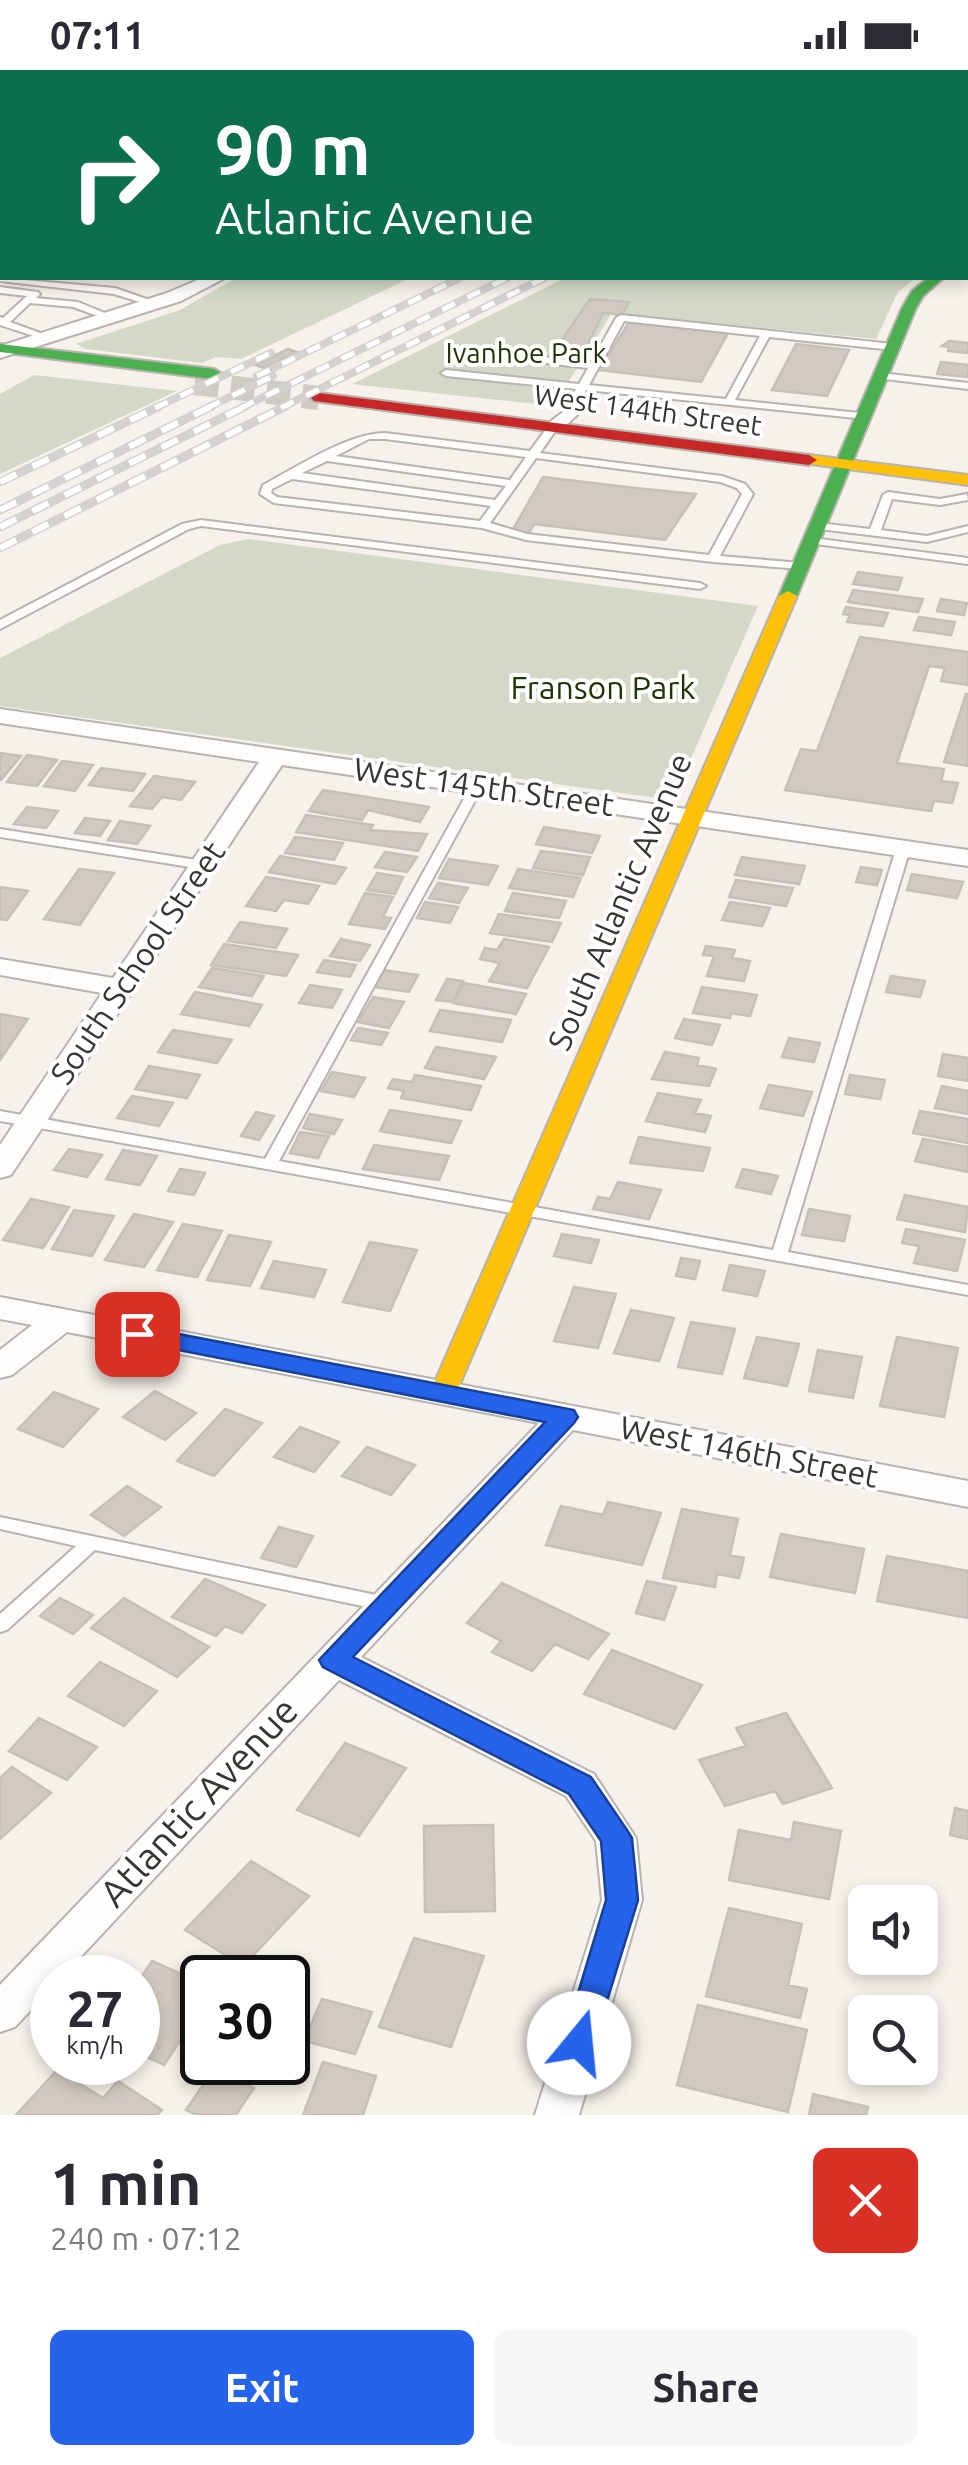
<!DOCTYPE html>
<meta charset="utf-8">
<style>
body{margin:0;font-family:Ubuntu,sans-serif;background:#f7f7f7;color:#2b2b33;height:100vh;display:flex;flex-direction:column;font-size:38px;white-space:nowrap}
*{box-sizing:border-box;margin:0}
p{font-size:32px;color:#7c7c81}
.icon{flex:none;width:55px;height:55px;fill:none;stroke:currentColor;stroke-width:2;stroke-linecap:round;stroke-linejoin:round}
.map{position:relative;height:2045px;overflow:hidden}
.panel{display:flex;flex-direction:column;background:#fff;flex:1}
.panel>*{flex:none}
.banner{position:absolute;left:0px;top:0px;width:970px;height:210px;box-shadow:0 5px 15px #0003;background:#0b6e4f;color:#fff;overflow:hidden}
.fabs{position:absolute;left:848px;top:1815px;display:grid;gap:20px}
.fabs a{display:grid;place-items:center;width:90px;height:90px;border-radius:15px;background:#fff;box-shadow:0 5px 15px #0003;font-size:50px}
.speed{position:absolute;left:30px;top:1885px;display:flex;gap:20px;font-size:50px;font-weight:700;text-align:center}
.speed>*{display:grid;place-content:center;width:130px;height:130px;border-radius:50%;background:#fff;box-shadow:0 5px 15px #0003;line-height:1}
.speed small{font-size:25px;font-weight:400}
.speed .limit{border:5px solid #111;border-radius:15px;background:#fff;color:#111}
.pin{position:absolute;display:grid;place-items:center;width:85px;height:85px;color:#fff;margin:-42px;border-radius:20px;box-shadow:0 5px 15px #0006}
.me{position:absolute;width:110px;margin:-55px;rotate:17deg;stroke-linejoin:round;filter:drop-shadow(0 0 8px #0008)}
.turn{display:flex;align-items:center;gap:35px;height:210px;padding:0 50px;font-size:45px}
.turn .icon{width:130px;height:130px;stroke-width:2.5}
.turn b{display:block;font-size:70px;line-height:85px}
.round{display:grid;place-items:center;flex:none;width:105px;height:105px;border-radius:15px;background:#f7f7f7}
.head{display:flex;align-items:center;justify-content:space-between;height:170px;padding:0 50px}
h1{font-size:60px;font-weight:600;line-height:75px}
.action{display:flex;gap:20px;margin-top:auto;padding:20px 50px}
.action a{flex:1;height:115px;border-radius:15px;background:#2563eb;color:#fff;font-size:40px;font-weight:600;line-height:115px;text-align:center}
.action a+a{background:#f7f7f7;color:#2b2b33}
.status{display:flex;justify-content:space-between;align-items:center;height:70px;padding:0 50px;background:#fff;direction:ltr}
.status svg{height:28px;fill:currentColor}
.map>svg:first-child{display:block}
.green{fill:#d3d9c6}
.building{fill:#d2cac0;stroke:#c4c0bb;stroke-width:2.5}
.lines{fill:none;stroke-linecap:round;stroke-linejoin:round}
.secondary-tunnel{stroke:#d0cbc5;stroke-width:24;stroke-dasharray:24 12;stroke-linecap:butt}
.lane-casing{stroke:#b7b3ae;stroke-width:4}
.street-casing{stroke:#b7b3ae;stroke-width:4}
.fast-casing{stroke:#b7b3ae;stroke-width:4}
.slow-casing{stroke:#b7b3ae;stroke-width:4}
.jam-casing{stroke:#b7b3ae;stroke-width:4}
.lane{fill:#fefdfc;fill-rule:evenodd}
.street{fill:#fefdfc;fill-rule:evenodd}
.fast{fill:#4caf50;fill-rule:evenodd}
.slow{fill:#ffc107;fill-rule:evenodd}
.jam{fill:#c62828;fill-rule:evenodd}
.rail-far1-casing{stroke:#d3d2d0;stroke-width:8}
.rail-casing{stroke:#d3d2d0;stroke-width:9}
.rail-far1{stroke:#fff;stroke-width:5;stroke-dasharray:14;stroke-linecap:butt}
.rail{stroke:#fff;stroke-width:6;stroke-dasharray:18;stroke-linecap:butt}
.route{fill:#2563eb;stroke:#184099;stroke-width:2.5}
.labels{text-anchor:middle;stroke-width:8;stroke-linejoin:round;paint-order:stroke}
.far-park-label{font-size:28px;fill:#213507;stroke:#fff}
.far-street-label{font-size:28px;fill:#393531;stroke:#fff}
.park-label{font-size:32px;fill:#213507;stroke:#fff}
.street-label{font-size:32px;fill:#393531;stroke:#fff}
.near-street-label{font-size:38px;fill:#393531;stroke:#fff}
</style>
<div class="status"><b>07:11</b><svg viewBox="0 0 49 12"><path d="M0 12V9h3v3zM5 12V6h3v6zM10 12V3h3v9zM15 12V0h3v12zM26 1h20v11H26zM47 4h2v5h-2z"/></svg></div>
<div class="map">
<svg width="968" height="2045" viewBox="0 0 968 2045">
<rect width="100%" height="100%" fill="#f6f1ea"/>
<!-- green -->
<path class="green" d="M 236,208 L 410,208 L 241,289 L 216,287 L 202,293 L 86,279 L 76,274 L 180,240 Z
M 565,208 L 916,208 L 898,222 L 876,269 L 612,243 L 553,336 L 352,314 Z
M 34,305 L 177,321 L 0,404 L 0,324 Z
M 248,469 L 758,536 L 677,720 L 657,728 L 0,636 L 0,588 L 220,475 Z"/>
<!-- building -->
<path class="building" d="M 590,229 L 629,232 L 622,245 L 603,243 L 587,277 L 559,274 Z
M 629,252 L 728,263 L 701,312 L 599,300 Z
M 949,271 L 968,273 L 968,283 L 948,281 L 949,277 L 942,276 Z
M 796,274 L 849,280 L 827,326 L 772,320 Z
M 288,279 L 297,282 L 264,298 L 255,295 Z
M 941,292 L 968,295 L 968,307 L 937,304 Z
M 543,407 L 635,418 L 696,424 L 665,470 L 534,454 L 529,463 L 512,461 Z
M 858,502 L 902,508 L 898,520 L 853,514 Z
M 853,520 L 923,529 L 918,542 L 848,532 Z
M 941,529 L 967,533 L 964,545 L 937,541 Z
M 846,537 L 852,538 L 888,543 L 883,556 L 847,552 L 850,545 L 843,544 Z
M 919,547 L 955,552 L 951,565 L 914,560 Z
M 860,567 L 968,582 L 968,615 L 941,611 L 945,598 L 929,596 L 897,693 L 944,699 L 941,711 L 958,713 L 952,733 L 934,731 L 931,741 L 785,720 L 801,679 L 817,681 Z
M 966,624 L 968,624 L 968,696 L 944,692 Z
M 0,683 L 21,686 L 1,710 L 0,710 Z
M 27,685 L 57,690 L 37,716 L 7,712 Z
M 62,691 L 93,695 L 75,721 L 44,716 Z
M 101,698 L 145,704 L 133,721 L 89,715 Z
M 154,706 L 195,712 L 181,730 L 162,727 L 152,739 L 130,736 Z
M 323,720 L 429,737 L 420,752 L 368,740 L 362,750 L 309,741 Z
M 27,737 L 58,741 L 46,758 L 14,754 Z
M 306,745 L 373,755 L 370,760 L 427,764 L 418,781 L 296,762 Z
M 85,748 L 110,751 L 100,766 L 75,763 Z
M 120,751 L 150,756 L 137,774 L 108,770 Z
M 544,757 L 600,766 L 592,783 L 536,774 Z
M 295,767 L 343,773 L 334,790 L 285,783 Z
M 541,781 L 590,787 L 583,805 L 533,798 Z
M 385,782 L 417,787 L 407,802 L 375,797 Z
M 280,786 L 346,798 L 335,814 L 269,802 Z
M 742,787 L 805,796 L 799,814 L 735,805 Z
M 449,789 L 498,796 L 488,815 L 439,808 Z
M 861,797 L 882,800 L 877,815 L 856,812 Z
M 79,799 L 114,803 L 80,855 L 44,849 Z
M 518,799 L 581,808 L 573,827 L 509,818 Z
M 377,803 L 403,807 L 395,824 L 367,820 Z
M 912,804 L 963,812 L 957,828 L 907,820 Z
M 266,807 L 319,816 L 308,834 L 284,830 L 276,841 L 246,836 Z
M 736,810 L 793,818 L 786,836 L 729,827 Z
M 438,813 L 468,818 L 459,833 L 429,828 Z
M 0,817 L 28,821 L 7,850 L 0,849 Z
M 365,823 L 393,827 L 383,847 L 391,848 L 385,859 L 349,854 Z
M 513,823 L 566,831 L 559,848 L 505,841 Z
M 425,832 L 458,837 L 450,853 L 417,848 Z
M 730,832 L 770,838 L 762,856 L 722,850 Z
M 499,844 L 561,853 L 552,872 L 490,863 Z
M 240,852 L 287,859 L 276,878 L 228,871 Z
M 341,869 L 370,875 L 360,891 L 330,886 Z
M 504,869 L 549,877 L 527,918 L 489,911 L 500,893 L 480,889 L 485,878 L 497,880 Z
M 224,874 L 298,885 L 286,906 L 211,895 Z
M 706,876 L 735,880 L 732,888 L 750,891 L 744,911 L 707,906 L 714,886 L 703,885 Z
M 324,890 L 356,895 L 350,907 L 317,902 Z
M 212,898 L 264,906 L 252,926 L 199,917 Z
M 383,900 L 418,905 L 409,922 L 374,917 Z
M 891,906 L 925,911 L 920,927 L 886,922 Z
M 447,909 L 463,911 L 453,932 L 436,930 Z
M 464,913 L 526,924 L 516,944 L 453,933 Z
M 310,915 L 342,920 L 332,938 L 299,933 Z
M 702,917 L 757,925 L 750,946 L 731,943 L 730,948 L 693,943 Z
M 195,922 L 262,935 L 249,956 L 181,944 Z
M 373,927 L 404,932 L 389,958 L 358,952 Z
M 440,940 L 511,950 L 502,972 L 430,961 Z
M 0,944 L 28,949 L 0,990 Z
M 684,949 L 720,955 L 712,975 L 675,968 Z
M 358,958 L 388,963 L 381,975 L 351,970 Z
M 173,960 L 232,970 L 217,993 L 158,982 Z
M 789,968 L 820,973 L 814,992 L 782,987 Z
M 436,977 L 496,987 L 484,1009 L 425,998 Z
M 665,982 L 699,988 L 697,995 L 716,999 L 709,1016 L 652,1009 Z
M 943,984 L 968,988 L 968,1011 L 938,1006 Z
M 149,996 L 200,1005 L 187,1028 L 135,1019 Z
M 332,1002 L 365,1008 L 354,1027 L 321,1021 Z
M 415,1005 L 481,1016 L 471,1040 L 401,1028 L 404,1021 L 388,1018 L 393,1009 L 412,1012 Z
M 850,1005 L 885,1010 L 880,1029 L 845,1024 Z
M 769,1015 L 812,1022 L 803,1046 L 760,1038 Z
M 942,1016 L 968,1021 L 968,1044 L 935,1038 Z
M 658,1023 L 701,1030 L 695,1043 L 711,1046 L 705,1062 L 646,1051 Z
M 132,1026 L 173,1033 L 159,1056 L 117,1048 Z
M 390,1040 L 461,1051 L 451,1073 L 380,1061 Z
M 920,1041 L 968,1049 L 968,1073 L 913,1063 Z
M 256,1042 L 274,1046 L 259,1070 L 241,1066 Z
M 310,1044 L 342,1050 L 334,1064 L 303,1058 Z
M 300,1062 L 329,1066 L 318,1088 L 290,1083 Z
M 639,1067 L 710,1078 L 703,1101 L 630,1093 Z
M 923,1069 L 968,1077 L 968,1102 L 915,1091 Z
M 374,1075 L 449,1086 L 439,1110 L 363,1099 Z
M 69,1079 L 102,1085 L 87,1107 L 54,1100 Z
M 123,1080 L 157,1086 L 140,1115 L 106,1109 Z
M 180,1099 L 205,1103 L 194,1125 L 168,1121 Z
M 743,1099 L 778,1106 L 771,1124 L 736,1117 Z
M 618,1112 L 661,1120 L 649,1149 L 593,1139 L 598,1127 L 610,1129 Z
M 905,1125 L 968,1137 L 965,1162 L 897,1149 Z
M 31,1129 L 69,1137 L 43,1178 L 3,1170 Z
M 809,1139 L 850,1146 L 844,1171 L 802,1165 Z
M 74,1140 L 114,1146 L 92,1186 L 52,1179 Z
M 134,1144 L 173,1152 L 144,1197 L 105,1190 Z
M 183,1154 L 222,1161 L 197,1207 L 157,1200 Z
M 906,1159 L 965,1170 L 957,1201 L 914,1193 L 919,1176 L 902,1173 Z
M 562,1164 L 599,1170 L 591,1193 L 554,1186 Z
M 229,1165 L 271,1172 L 250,1216 L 207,1210 Z
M 370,1172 L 417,1180 L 390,1241 L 343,1232 Z
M 681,1188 L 700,1191 L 695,1209 L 676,1206 Z
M 274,1191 L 326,1200 L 314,1227 L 261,1218 Z
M 730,1195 L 765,1201 L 757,1226 L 723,1220 Z
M 574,1217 L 616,1224 L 598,1278 L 554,1271 Z
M 631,1240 L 674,1248 L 659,1291 L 614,1283 Z
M 691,1252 L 735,1259 L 722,1304 L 678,1297 Z
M 757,1267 L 799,1274 L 787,1316 L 744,1308 Z
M 897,1267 L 958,1278 L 944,1347 L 880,1336 Z
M 818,1280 L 862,1287 L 853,1328 L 809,1321 Z
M 155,1321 L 196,1343 L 165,1370 L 123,1347 Z
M 54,1322 L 98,1339 L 63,1377 L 18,1359 Z
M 225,1339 L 262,1353 L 214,1406 L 177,1391 Z
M 300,1357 L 339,1372 L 314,1402 L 274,1387 Z
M 367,1377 L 415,1395 L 391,1425 L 342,1406 Z
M 127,1416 L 161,1437 L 124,1466 L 91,1445 Z
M 608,1432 L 661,1443 L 642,1495 L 546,1475 L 561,1436 L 603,1445 Z
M 682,1439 L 738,1449 L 730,1485 L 744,1488 L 739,1508 L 717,1504 L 715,1517 L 663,1508 Z
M 279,1457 L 313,1466 L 296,1497 L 261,1488 Z
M 781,1464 L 864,1479 L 855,1523 L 770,1507 Z
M 887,1486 L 968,1501 L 968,1548 L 877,1531 Z
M 205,1509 L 265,1535 L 242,1563 L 225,1556 L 216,1566 L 172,1547 Z
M 647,1511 L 676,1517 L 664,1550 L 636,1543 Z
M 502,1513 L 609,1564 L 588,1589 L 555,1574 L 532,1601 L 492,1582 L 501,1571 L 467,1553 Z
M 60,1528 L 93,1545 L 73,1564 L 40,1546 Z
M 124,1528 L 209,1577 L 177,1607 L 91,1558 Z
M 612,1580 L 702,1615 L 675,1659 L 584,1624 Z
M 100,1592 L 157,1621 L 124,1656 L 68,1626 Z
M 786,1643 L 832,1718 L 783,1734 L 775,1721 L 725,1736 L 699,1690 L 746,1676 L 736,1658 Z
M 39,1648 L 97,1677 L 67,1710 L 9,1681 Z
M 345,1673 L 406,1698 L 359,1766 L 297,1740 Z
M 12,1697 L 51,1723 L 0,1769 L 0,1708 Z
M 955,1738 L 968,1741 L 968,1769 L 950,1765 Z
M 794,1752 L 841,1761 L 829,1829 L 729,1810 L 739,1760 L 791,1770 Z
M 493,1755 L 495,1841 L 425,1842 L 424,1756 Z
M 251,1791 L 309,1826 L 243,1896 L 185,1860 Z
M 729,1838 L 802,1854 L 788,1915 L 807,1919 L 800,1948 L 706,1926 Z
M 414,1868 L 484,1886 L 451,1977 L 379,1957 Z
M 152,1891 L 202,1913 L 202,1938 L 164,1995 L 138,1983 L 138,1912 Z
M 322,1929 L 372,1942 L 355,1984 L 304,1971 Z
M 698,1935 L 807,1960 L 788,2042 L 677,2015 Z
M 323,1992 L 376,2006 L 363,2045 L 303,2045 Z
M 214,1999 L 254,2018 L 236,2045 L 197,2045 L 186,2040 Z
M 57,2000 L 103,2028 L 118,2011 L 162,2040 L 157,2045 L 16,2045 Z
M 813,2024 L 868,2037 L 866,2045 L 809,2045 Z"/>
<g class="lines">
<!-- secondary-tunnel -->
<path class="secondary-tunnel" d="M 195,313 L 319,328"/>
<defs>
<path id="lane" d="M 25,0 L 34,0 L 32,2 L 23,2 Z
M 307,0 L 316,0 L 314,2 L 305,2 Z
M 449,0 L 490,0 L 486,2 L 447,2 Z
M 0,20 L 2,20 L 2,26 L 0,26 Z
M 0,205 L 2,208 L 115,218 L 161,234 L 156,237 L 114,224 L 0,211 Z
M 0,217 L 38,222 L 40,224 L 36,228 L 78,232 L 117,248 L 109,250 L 73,237 L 30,233 L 10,252 L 54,268 L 49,271 L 0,255 L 0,247 L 3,248 L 27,226 L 0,223 Z
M 621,245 L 893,274 L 898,277 L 893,280 L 769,267 L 735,330 L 869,344 L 870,346 L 865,349 L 586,320 L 572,345 L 567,348 L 562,345 L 576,319 L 446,306 L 441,303 L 446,300 L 579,314 L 588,298 L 488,286 L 483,283 L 488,280 L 591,293 L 616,248 ZM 624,251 L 760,266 L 726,329 L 589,315 Z
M 881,303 L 968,313 L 968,319 L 877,308 L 876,306 Z
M 553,354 L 558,357 L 540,383 L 722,406 L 745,414 L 753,424 L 720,486 L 801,493 L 807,496 L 801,499 L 713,492 L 526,470 L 482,458 L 274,433 L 260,424 L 263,415 C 297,397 348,363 385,363 L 530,381 L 549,355 ZM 369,369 L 385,369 L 526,387 L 510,410 L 336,386 ZM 536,388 L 720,412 L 737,418 L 742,424 L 709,485 L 527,464 L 490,453 ZM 327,391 L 506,416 L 495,430 L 302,403 ZM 292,409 L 491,436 L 480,451 L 277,427 L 271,423 L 272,419 Z
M 888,422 L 940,429 L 967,424 L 968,430 L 940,435 L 892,429 L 881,460 L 927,466 L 968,456 L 968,462 L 927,472 L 819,459 L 813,456 L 819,453 L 870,459 L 883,425 Z
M 201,450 L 700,513 L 706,516 L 700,519 L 201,456 L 189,459 L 0,559 L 0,550 L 182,454 Z
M 812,468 L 968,488 L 968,494 L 808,473 L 806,471 Z
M 477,712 L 483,716 L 279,1091 L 773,1180 L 896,779 L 903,775 L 910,779 L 788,1182 L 968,1215 L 968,1225 L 0,1051 L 0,1041 L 265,1089 L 471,716 Z
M 0,759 L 203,791 L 210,795 L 203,799 L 0,767 Z
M 0,1447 L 386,1527 L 393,1529 L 395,1534 L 393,1539 L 386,1541 L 95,1480 L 7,1560 L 0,1562 L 0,1544 L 76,1476 L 0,1459 Z"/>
<path id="street" d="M 0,40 L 2,41 L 2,51 L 0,51 Z
M 202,208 L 225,208 L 181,231 L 0,288 L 0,276 L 167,223 Z
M 567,339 L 574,341 L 577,345 L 560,361 L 546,361 L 543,357 Z
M 0,639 L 968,780 L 968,796 L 282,695 L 11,1105 L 0,1108 L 0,1075 L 102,923 L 0,905 L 0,889 L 113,908 L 259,692 L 0,653 Z
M 0,1227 L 968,1411 L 968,1437 L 573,1360 L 361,1587 L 594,1704 L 636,1768 L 642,1830 L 579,2045 L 535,2045 L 602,1830 L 596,1771 L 566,1726 L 339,1610 L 61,1908 L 52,1908 L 52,1917 L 15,1957 L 0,1962 L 0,1915 L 539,1353 L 67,1262 L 12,1305 L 0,1308 L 0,1280 L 32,1255 L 0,1249 Z"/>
<path id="fast" d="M 928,208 L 943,208 L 923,226 L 916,238 L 797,526 L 788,531 L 782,530 L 779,526 L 902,238 L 912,221 Z
M 0,274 L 214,299 L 222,304 L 214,309 L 0,282 Z"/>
<path id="slow" d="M 809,385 L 968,405 L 968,415 L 803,393 L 801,390 Z
M 788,521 L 797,526 L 456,1323 L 452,1329 L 434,1329 L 430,1323 L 779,526 Z"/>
<path id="jam" d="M 319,323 L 809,385 L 817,390 L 809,395 L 314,331 L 311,328 Z"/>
</defs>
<!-- lane casing -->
<use href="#lane" class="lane-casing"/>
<!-- street casing -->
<use href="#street" class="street-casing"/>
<!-- fast casing -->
<use href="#fast" class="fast-casing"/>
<!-- slow casing -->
<use href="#slow" class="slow-casing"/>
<!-- jam casing -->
<use href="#jam" class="jam-casing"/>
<!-- lane -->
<use href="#lane" class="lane"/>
<!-- street -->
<use href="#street" class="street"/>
<!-- fast -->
<use href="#fast" class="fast"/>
<!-- slow -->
<use href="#slow" class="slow"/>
<!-- jam -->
<use href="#jam" class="jam"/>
<defs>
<path id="rail-far1" d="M 858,2 L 863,0
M 885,2 L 890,0
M 912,2 L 917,0
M 957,2 L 962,0
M 257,306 L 460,208
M 155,338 L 271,283
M 207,338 L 273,306
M 241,338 L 507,208
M 281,338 L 544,208"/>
<path id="rail" d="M 0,412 L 160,336
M 0,440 L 212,336
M 0,457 L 246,336
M 0,478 L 286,336"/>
</defs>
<!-- rail-far1 casing -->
<use href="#rail-far1" class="rail-far1-casing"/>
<!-- rail casing -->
<use href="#rail" class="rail-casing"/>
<!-- rail-far1 -->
<use href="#rail-far1" class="rail-far1"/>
<!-- rail -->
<use href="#rail" class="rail"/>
</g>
<!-- route -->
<path class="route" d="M 137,1256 L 574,1340 L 578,1347 L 574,1353 L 353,1587 L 591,1707 L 627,1760 L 632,1768 L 638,1830 L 591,1983 L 579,1987 L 567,1983 L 563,1973 L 606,1830 L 601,1771 L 569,1724 L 323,1597 L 319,1590 L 545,1352 L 128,1270 L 124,1264 Z"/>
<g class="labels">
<!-- far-park labels -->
<g class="far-park-label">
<text x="526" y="293">Ivanhoe Park</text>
</g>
<!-- far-street labels -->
<g class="far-street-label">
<text transform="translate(648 340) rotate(8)" y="10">West 144th Street</text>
</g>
<!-- park labels -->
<g class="park-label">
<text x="603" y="629">Franson Park</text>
</g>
<!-- street labels -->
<g class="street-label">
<text transform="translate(484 717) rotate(8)" y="11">West 145th Street</text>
<text transform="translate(620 832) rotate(-67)" y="11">South Atlantic Avenue</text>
<text transform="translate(138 893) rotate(-56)" y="11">South School Street</text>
<text transform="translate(749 1382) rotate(11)" y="11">West 146th Street</text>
</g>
<!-- near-street labels -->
<g class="near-street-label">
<text transform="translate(199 1732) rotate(-47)" y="13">Atlantic Avenue</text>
</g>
</g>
</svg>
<div class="fabs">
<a><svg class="icon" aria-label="sound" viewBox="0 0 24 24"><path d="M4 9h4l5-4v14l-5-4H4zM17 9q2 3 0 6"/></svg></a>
<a><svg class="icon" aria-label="search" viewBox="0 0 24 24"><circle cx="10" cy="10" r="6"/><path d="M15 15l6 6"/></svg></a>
</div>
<div class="speed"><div>27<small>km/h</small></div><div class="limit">30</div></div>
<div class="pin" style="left:137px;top:1264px;background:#d93025"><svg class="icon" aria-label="arrive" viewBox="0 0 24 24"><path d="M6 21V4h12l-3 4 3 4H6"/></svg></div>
<svg class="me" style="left:579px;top:1973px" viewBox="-20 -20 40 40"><circle r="19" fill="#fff"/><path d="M0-13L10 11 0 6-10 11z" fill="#2563eb"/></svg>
<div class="banner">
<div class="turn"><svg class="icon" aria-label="right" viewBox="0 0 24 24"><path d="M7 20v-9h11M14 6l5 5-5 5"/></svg><div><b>90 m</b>Atlantic Avenue</div></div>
</div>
</div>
<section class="panel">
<div class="head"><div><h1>1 min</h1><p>240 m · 07:12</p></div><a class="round" style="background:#d93025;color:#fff"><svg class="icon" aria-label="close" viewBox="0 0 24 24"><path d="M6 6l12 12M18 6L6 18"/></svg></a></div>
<div class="action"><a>Exit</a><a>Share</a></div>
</section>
